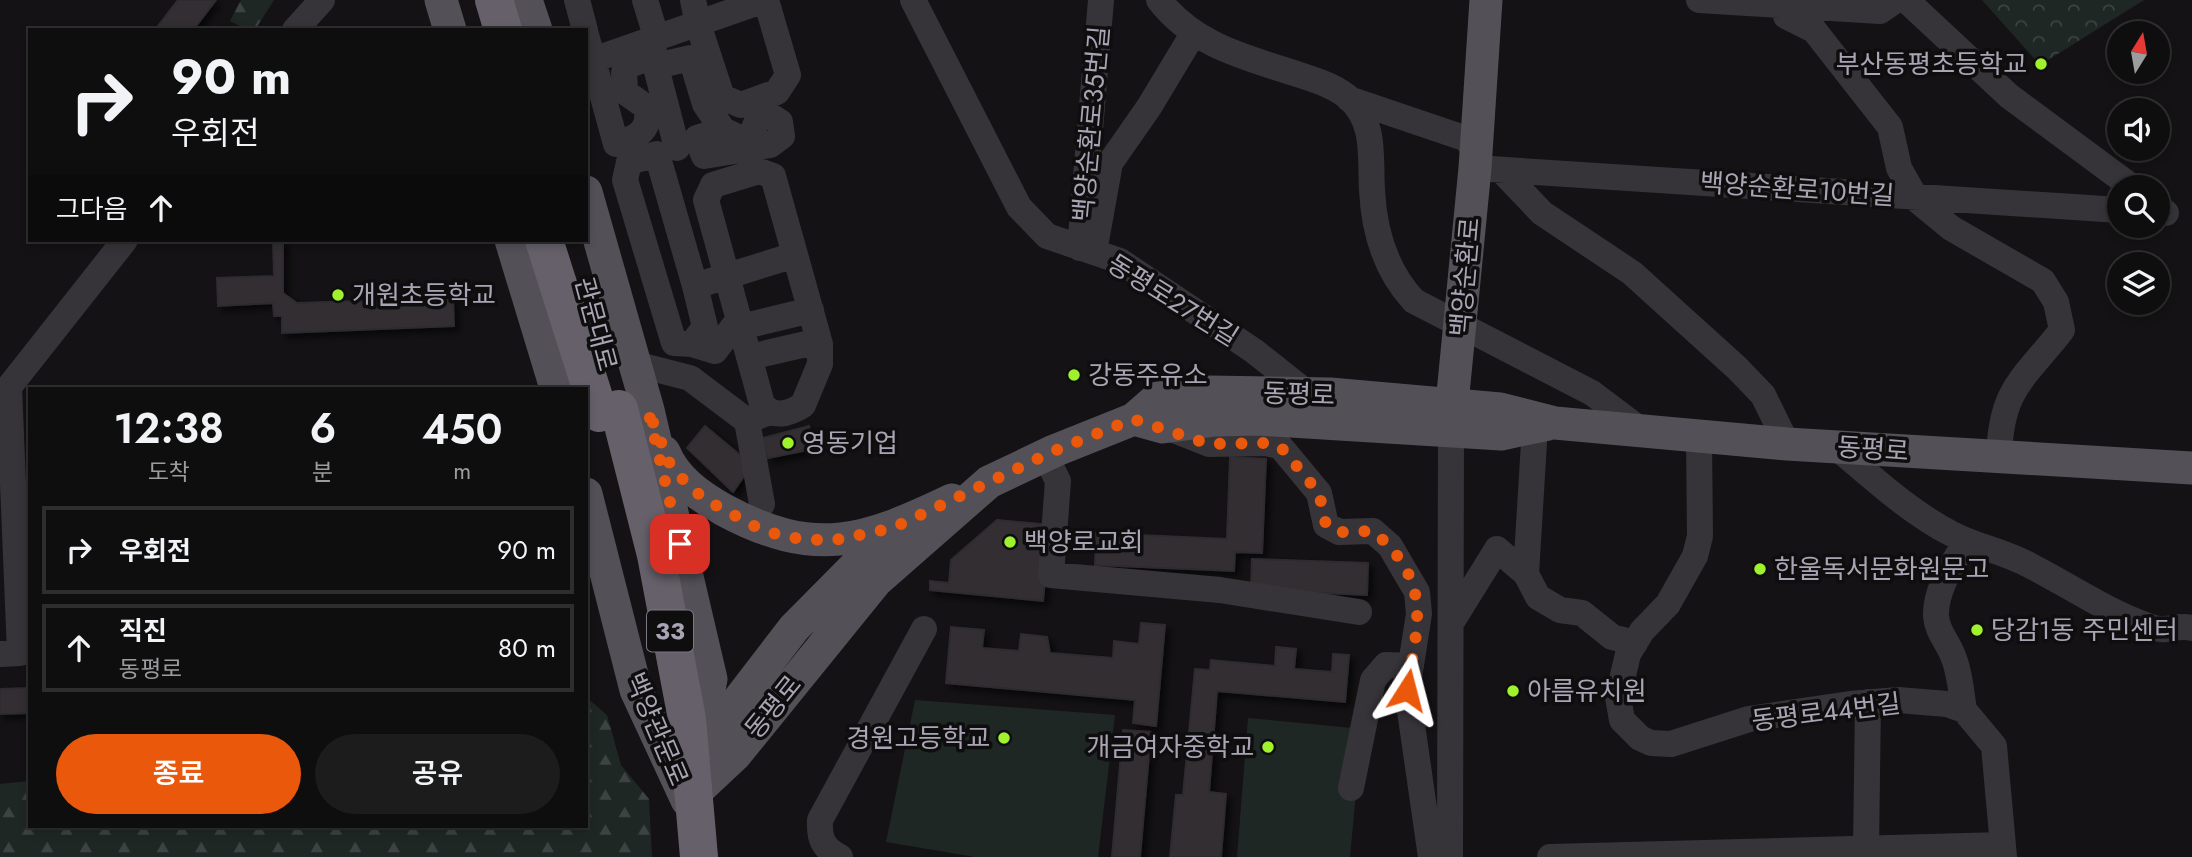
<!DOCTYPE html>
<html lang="ko">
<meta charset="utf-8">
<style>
body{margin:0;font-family:Jost,"Noto Sans KR",sans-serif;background:#1d1c1d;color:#f1f3f6;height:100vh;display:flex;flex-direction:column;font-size:26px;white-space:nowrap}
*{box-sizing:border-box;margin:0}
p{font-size:23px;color:#9b9c9e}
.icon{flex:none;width:38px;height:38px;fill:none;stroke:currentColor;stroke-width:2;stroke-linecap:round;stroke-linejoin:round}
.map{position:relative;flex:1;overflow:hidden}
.details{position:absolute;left:28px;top:387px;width:560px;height:441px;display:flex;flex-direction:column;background:#0f0e0f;border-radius:0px;box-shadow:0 4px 10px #0003,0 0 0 2px #2f2e2f}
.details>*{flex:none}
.hud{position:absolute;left:28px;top:28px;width:560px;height:214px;border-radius:0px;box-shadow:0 4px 10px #0003,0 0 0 2px #2f2e2f;background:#0f0e0f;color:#f1f3f6;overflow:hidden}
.needle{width:46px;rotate:11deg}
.fabs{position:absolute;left:2107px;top:21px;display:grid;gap:14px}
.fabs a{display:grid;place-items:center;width:63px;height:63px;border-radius:50%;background:#0f0e0f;box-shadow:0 4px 10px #0003,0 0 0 2px #2f2e2f;font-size:35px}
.pin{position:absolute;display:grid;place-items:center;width:60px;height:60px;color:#fff;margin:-30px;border-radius:14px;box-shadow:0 4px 10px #0006}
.me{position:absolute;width:77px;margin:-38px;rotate:9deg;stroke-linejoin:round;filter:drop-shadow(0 0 5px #0008)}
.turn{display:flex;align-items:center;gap:24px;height:147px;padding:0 28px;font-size:32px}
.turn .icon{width:91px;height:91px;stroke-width:2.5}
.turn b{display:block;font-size:49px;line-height:60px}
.then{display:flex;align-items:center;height:66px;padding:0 28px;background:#0003;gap:14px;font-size:26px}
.eta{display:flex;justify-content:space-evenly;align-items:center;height:119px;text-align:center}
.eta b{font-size:42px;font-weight:600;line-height:49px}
.primary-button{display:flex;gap:14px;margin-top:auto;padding:14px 28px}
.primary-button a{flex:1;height:80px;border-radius:42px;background:#ea580c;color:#fff;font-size:28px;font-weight:600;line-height:80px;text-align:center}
.primary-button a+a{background:#1d1c1d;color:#f1f3f6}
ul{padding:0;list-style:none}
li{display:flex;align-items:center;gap:21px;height:88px;margin:0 14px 10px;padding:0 14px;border:4px solid #2f2e2f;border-radius:0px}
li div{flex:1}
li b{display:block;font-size:26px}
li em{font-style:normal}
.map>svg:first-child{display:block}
.grass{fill:#1f2725}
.forest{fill:url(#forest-firs)}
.park{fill:url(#park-crowns)}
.building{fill:#322f33;stroke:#2f2c30;stroke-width:2;filter:url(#shadow)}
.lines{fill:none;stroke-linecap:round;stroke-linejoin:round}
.minor{stroke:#373439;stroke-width:26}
.major{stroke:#545058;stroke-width:33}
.highway{stroke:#65606a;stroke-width:38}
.highway-bridge{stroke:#65606a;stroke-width:38}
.route{stroke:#ea580c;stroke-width:12;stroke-dasharray:0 21.6}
.poi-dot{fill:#9ff22d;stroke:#0f0e0f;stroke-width:2.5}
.labels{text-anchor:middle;stroke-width:7;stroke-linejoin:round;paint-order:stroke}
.shield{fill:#0f0e0f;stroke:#7c7783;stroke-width:2}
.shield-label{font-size:24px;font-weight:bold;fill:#aba4b5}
.poi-label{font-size:26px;fill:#aba4b5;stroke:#0f0e0f;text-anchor:start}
.street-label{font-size:26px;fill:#aba4b5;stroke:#0f0e0f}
</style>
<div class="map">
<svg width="2192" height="857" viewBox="0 0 2192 857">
<defs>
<pattern id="forest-firs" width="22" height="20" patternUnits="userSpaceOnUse" patternTransform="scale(1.75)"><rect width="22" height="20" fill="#1f2725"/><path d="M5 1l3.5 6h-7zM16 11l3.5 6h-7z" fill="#3d4342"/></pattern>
<pattern id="park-crowns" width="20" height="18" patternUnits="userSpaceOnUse" patternTransform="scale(1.75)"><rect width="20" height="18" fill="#1f2725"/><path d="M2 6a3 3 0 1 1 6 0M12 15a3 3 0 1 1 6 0" fill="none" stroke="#3d4342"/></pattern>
<filter id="shadow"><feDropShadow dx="4.5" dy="4.5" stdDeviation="3.5" flood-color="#0009"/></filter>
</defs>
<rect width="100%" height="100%" fill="#141214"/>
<!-- grass -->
<path class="grass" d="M 915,700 L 1115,715 L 1098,857 L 975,857 L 886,842 Z
M 1248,718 L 1362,729 L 1350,857 L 1237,857 Z"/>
<!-- forest -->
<path class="forest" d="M 241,0 L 274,0 L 255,30 L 248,30 L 230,21 Z
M 586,697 L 607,715 L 621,765 L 649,799 L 652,857 L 0,857 L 0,784 L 30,781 L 30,826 L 586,826 Z"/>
<!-- park -->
<path class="park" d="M 1982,0 L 2144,0 L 2040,65 Z"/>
<!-- building -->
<path class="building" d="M 178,0 L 216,0 L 193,30 L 155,30 Z
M 273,240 L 283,240 L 283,293 L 297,303 L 453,298 L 454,326 L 282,333 L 282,316 L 274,316 L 273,303 L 218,306 L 217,278 L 274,276 Z
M 705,426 L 752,465 L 733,492 L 687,448 Z
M 809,426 L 813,449 L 768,458 L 763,438 Z
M 1230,457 L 1266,459 L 1262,553 L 1235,552 L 1234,571 L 1095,565 L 1096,533 L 1227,539 Z
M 997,520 L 1050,525 L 1043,601 L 930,590 L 930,581 L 949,583 L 951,560 Z
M 1252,559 L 1368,563 L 1367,595 L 1251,590 Z
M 1141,623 L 1165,625 L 1156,726 L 1133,723 L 1135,700 L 946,683 L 951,627 L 984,630 L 982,648 L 1019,651 L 1021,634 L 1047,637 L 1050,653 L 1113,658 L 1114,641 L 1139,644 Z
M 1276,647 L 1296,649 L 1294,669 L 1332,672 L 1333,654 L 1349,655 L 1345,702 L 1217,691 L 1209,792 L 1226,794 L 1221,857 L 1170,857 L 1176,795 L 1183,795 L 1195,669 L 1210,670 L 1211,660 L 1275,666 Z
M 30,688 L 30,713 L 0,714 L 0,689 Z
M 1123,730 L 1151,732 L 1140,857 L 1112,857 Z"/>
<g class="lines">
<!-- minor -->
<path class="minor" d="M 577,0 L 585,30
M 645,0 L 655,33 L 653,56 L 677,148
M 693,0 L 698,24 L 722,97 L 741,105 L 777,92 L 788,75 L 766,0
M 913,0 L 1019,207 L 1047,236 L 1120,261 L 1254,351 L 1307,393
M 1101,0 L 1080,248 L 1096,241 L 1110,163 L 1149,107 L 1193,34
M 1159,0 C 1195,46 1245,57 1297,74 C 1315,80 1336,86 1350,99 C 1376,124 1370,157 1372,190 C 1374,232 1385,270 1414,301 L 1592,393 L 1641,430
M 1699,0 L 1880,11 L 1896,0
M 1783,0 L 1786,16 L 1814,30 L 1890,127 L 1899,168 L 1917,200 L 1951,228 L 2043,281 L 2056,302 L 2062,330 C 2023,380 2001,388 1999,457
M 1906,0 L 2009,96 L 2132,187
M 295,30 L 322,0
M 586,35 L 616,144 C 637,138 652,130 646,107 L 625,92 L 624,72 L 630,65 L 653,56
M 593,60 L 765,0
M 656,66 L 691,58 L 705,104 L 723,130 L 697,138 L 704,156 L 770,145 L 782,136 L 780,122 L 769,115 L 758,119 L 751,135 L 744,140 L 723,130
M 1349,99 L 1464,138 L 1476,149
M 1475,168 L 2119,210
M 1501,170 L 1542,213 L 1632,273 L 1737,368 L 1763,395 L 1787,444
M 759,171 L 773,176 L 820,344 L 820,364 L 803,405 C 789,414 773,419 762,404 L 706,200 L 713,185 Z
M 2158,207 L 2166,213
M 695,286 L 657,154 L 629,162 L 625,180 L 674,343 L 692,344 L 705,327 L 695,286 L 795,255
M 741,327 L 811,310
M 692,344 L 715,351 L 739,319
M 750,357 L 819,341
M 635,364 L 690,378 L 747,421 L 769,412
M 747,421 L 762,504
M 1166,427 L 1209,444 L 1265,443 L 1280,446 L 1319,493 L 1326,525 L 1339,532 L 1373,531 L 1390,546 L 1417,592 L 1419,614 L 1407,690 L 1431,857
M 1699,436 L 1700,536 L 1695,556 L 1668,604 L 1642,631 L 1628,654 L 1618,697 L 1622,720 L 1640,738 L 1651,743 L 1671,744 L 1749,719 L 1850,704 L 1898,700 L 1947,704 L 1964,710 L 1994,746 L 2004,857
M 1836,447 C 1872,477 1909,512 1952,534 C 1977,547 2006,552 2031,566 C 2072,587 2107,612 2151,627 C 2165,633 2177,624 2192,628
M 1045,455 L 1058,481 L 1051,575 L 1220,590 L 1359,612
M 1526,574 L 1535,426
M 1453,620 L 1497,549 L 1526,574 L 1538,597 L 1560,610 L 1582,613 L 1612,637 L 1635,643
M 0,654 L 20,653 L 9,387 L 125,240
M 1964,710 C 1961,692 1960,672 1953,656 C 1948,642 1937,632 1936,616 C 1935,590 1954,562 1966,541
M 1351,788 L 1373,680 L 1386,665 L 1411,666
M 1866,849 L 1868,702
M 840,857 C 823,848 819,839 820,820 L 924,629
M 1450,857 L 1451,431
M 1550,857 L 2003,845"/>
<!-- major -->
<path class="major" d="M 441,0 L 450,30
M 526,0 L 536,30
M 586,192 L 648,410 L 711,679 L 696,753
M 511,240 L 556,388
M 1452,404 L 1475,168 L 1486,0
M 1134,419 L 1163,427 L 1215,420 L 1257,419 L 1501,434 L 1548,424
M 664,452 C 675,479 699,496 724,510 C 815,559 864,542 952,500
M 586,494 L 636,690 L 687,800
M 705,752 L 711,736 L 794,628 L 893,528
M 687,800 L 735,755 L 876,581 L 989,482 L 1054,451 L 1134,419 L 1158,398 L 1208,392 L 1330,394 L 1500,409 L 1555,423 L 1787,444 L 2192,468"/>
<!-- highway -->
<path class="highway" d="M 494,0 L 503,30
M 544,240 L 599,413"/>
<!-- highway-bridge -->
<path class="highway-bridge" d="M 619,409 L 656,555 L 687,719 L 699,857"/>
</g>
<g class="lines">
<!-- route -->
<path class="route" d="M 680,544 L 648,410 L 672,469 L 704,499 L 758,528 L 785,537 L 830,541 L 893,528 L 1054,451 L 1133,419 L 1209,444 L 1265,443 L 1280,446 L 1319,493 L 1326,525 L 1339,532 L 1373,531 C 1433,582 1418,622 1407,690"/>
</g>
<!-- markers -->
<g class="poi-dot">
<circle cx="2041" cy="64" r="7"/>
<circle cx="338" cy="295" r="7"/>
<circle cx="1074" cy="375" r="7"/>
<circle cx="788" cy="443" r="7"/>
<circle cx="1010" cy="542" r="7"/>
<circle cx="1760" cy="569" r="7"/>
<circle cx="1977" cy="630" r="7"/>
<circle cx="1513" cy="691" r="7"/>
<circle cx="1004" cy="738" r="7"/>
<circle cx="1268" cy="747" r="7"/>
</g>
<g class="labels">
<!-- shield labels -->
<rect class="shield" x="647" y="610.5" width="46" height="41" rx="5"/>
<g class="shield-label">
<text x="670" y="639">33</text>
</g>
<!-- poi labels -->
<g class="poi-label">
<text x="2027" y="73" text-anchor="end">부산동평초등학교</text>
<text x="352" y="304">개원초등학교</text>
<text x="1088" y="384">강동주유소</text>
<text x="802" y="452">영동기업</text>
<text x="1024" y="551">백양로교회</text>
<text x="1774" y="578">한울독서문화원문고</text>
<text x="1991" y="639">당감1동 주민센터</text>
<text x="1527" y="700">아름유치원</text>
<text x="990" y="747" text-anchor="end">경원고등학교</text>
<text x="1254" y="756" text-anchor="end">개금여자중학교</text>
</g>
<!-- street labels -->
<g class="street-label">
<text transform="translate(1091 124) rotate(-85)" y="9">백양순환로35번길</text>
<text transform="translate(1797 189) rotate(4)" y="9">백양순환로10번길</text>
<text transform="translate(1465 277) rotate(-85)" y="9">백양순환로</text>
<text transform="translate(1173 300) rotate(32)" y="9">동평로27번길</text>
<text transform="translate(596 324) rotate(75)" y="9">관문대로</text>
<text transform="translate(1299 394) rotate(2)" y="9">동평로</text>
<text transform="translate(1873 449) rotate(4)" y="9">동평로</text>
<text transform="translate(773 707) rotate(-51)" y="9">동평로</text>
<text transform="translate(1826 712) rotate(-7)" y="9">동평로44번길</text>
<text transform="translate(657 729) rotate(67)" y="9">백양관문로</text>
</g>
</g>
</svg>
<div class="fabs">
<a><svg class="needle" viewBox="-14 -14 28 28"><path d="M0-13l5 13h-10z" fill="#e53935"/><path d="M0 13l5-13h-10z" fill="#9b9c9e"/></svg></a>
<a><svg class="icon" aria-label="sound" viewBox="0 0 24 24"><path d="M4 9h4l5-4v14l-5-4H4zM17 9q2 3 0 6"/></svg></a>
<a><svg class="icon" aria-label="search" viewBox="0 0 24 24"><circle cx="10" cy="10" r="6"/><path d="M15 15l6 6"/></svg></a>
<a><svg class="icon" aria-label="layers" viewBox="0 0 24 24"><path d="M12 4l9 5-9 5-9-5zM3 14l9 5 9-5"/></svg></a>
</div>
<div class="pin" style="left:680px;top:544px;background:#d93025"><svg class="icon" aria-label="arrive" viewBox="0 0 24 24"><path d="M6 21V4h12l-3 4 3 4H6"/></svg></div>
<svg class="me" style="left:1407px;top:690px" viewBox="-20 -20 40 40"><path d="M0-17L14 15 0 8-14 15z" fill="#ea580c" stroke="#fff" stroke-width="4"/></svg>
<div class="hud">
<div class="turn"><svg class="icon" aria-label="right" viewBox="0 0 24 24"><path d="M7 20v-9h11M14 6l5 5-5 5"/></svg><div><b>90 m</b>우회전</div></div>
<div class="then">그다음<svg class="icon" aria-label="ahead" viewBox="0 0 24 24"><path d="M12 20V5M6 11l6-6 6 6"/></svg></div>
</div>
<section class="details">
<div class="eta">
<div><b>12:38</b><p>도착</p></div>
<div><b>6</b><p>분</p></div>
<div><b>450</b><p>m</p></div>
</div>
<ul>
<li><svg class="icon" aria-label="right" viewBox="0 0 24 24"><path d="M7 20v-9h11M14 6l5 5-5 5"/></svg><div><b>우회전</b></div><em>90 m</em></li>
<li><svg class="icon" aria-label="ahead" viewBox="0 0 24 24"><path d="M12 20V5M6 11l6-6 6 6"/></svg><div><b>직진</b><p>동평로</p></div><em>80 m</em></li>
</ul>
<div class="primary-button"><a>종료</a><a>공유</a></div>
</section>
</div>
